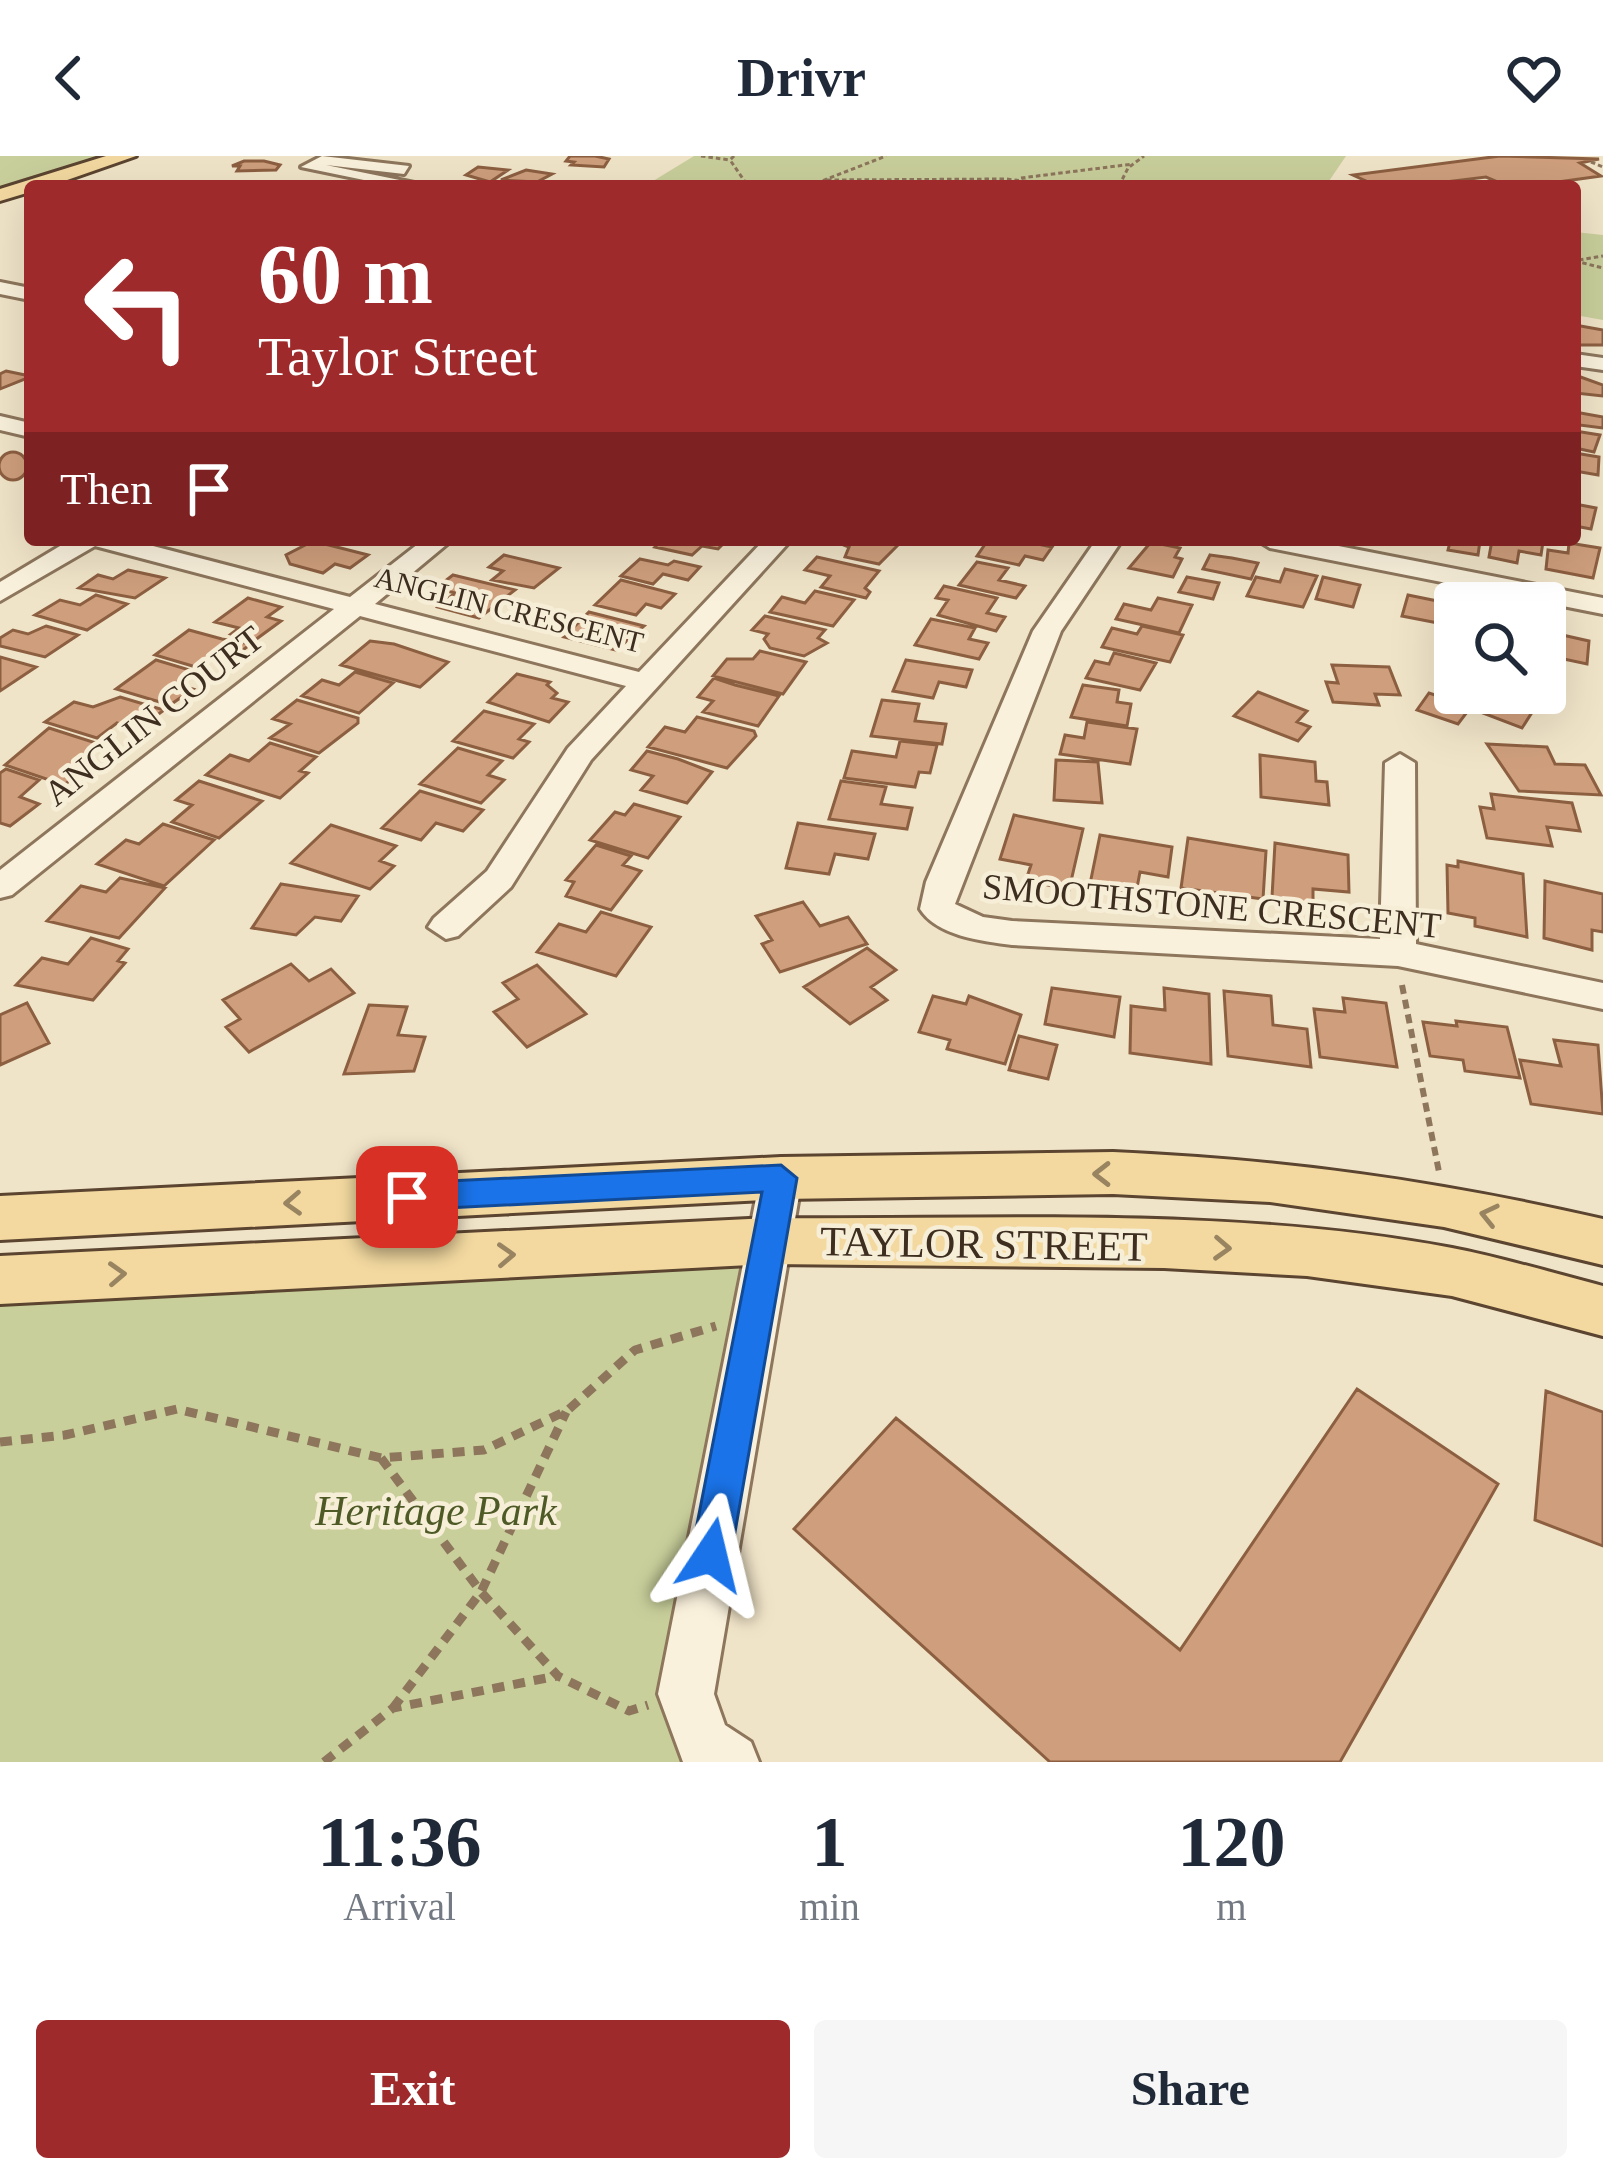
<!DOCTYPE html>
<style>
body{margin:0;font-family:"Times New Roman",serif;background:#f6f6f7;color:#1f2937;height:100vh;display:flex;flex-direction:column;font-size:45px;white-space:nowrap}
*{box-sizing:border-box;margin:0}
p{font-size:39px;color:#747a83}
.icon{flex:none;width:66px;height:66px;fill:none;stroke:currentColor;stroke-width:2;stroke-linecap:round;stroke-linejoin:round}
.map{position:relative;height:1606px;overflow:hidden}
.drawer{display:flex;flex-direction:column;background:#fff;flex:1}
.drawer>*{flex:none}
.banner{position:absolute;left:24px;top:24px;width:1557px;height:366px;border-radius:12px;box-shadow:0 12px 48px #0002;background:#9e2a2b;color:#fff;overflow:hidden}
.buttons{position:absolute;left:1434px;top:426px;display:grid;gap:24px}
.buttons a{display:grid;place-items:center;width:132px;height:132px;border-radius:12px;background:#fff;box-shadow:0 12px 48px #0002;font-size:60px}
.pin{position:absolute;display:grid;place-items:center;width:102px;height:102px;color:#fff;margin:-51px;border-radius:24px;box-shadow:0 6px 18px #0006}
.me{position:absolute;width:132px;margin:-66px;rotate:10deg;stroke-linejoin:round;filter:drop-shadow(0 0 9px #0008)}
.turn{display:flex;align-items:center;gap:42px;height:252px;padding:0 36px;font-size:54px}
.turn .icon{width:156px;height:156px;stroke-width:2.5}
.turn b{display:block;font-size:84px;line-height:102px}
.then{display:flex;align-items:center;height:114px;padding:0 36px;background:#0003;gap:24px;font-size:45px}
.eta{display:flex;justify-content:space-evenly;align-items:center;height:204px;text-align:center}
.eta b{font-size:72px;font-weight:700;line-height:84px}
.cta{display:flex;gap:24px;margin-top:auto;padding:24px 36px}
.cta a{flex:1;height:138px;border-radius:12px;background:#9e2a2b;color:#fff;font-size:48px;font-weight:700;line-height:138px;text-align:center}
.cta a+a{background:#f6f6f7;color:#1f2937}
header{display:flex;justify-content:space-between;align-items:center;height:156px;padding:0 36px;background:#fff;font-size:54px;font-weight:700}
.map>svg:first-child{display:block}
.green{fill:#c9cf9b}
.building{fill:#cf9f7d;stroke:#8d5f41;stroke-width:3}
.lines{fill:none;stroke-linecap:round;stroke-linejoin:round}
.minor-casing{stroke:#8d765c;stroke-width:6}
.major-casing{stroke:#5b4430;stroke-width:6}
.path-far2{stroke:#8d765c;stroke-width:3;stroke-dasharray:4.5 3;stroke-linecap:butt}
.path-far1{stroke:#8d765c;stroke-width:6;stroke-dasharray:9 6;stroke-linecap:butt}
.path{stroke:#8d765c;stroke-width:9;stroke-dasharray:12 9;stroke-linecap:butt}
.minor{fill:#faf1dc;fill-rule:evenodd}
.major{fill:#f3d9a0;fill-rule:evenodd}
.oneway{stroke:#988460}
.route{fill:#1a73e8;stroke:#114b97;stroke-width:3}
.labels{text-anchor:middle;stroke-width:9;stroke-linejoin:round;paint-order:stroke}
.far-street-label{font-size:30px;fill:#3d2e20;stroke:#f7eed8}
.street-label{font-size:36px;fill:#3d2e20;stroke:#f7eed8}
.near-street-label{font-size:42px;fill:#3d2e20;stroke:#f7eed8}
.near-park-label{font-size:42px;font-style:italic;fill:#4d5a26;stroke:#f7eed8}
</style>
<header><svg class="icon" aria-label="back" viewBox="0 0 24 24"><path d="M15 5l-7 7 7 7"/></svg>Drivr<svg class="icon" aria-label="heart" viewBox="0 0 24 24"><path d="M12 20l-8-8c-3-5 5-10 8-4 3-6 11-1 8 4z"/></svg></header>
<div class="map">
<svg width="1603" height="1606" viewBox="0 0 1603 1606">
<rect width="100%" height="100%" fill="#f0e4c8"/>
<!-- green -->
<path class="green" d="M 0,0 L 103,0 L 0,32 Z
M 694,0 L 1346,0 L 1329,25 L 1339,30 L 645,30 Z
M 1575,76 L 1603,79 L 1603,164 L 1575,159 Z
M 769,1085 L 686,1538 L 731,1606 L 0,1606 L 0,1124 Z"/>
<!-- building -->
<path class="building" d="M 570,0 L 595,0 L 609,3 L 604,11 L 571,9 L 574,6 L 566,5 Z
M 1500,0 L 1599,3 L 1580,7 L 1601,20 L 1529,30 L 1507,30 L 1486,21 L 1453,25 L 1465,30 L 1377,30 L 1353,19 Z
M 244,5 L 264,5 L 280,9 L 276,14 L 237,15 L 240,10 L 232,10 Z
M 478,11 L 508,14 L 490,26 L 466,19 Z
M 526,14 L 552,18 L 537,26 L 501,24 Z
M 1575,169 L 1603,174 L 1603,189 L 1575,189 Z
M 6,215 L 30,220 L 30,221 L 0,233 L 0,218 Z
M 1575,219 L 1603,229 L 1603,240 L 1575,237 Z
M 1575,256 L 1603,261 L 1603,272 L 1580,269 L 1575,273 Z
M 1575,275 L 1600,279 L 1594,296 L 1575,292 Z
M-1 310a14 14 0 1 1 28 0a14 14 0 1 1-28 0Z
M 1575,297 L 1599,301 L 1598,319 L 1575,315 Z
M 1575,348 L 1596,352 L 1591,373 L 1575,370 Z
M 662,384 L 727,384 L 718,393 L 702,390 L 692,399 L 655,391 Z
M 831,384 L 890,384 L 901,386 L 879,408 L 845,401 L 849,391 Z
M 988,384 L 1019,384 L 1052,391 L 1043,404 L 1025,400 L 1019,409 L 977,400 Z
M 1439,384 L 1480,385 L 1478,399 L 1448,394 L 1450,386 Z
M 1492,384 L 1543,386 L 1541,399 L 1519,395 L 1517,407 L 1489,401 Z
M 313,385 L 368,399 L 350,412 L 335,408 L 323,417 L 290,408 L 286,399 Z
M 1151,386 L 1180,392 L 1175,401 L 1182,403 L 1173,421 L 1129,412 Z
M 1569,387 L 1600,392 L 1593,422 L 1546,413 L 1548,394 L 1568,397 Z
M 504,399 L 559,412 L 534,432 L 492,424 L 503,415 L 489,411 Z
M 1210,399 L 1232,402 L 1258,407 L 1251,423 L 1203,413 Z
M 817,401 L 879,415 L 865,432 L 870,436 L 866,442 L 821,431 L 830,420 L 805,414 Z
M 640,403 L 668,409 L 674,405 L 700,411 L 688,424 L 663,418 L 653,428 L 621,420 Z
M 977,406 L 1008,412 L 999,424 L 1025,430 L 1016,442 L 959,429 Z
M 1285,413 L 1317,420 L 1303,451 L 1247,440 L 1256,421 L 1280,426 Z
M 128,414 L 165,422 L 135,442 L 79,432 L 98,419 L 113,423 Z
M 453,419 L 515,434 L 479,462 L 438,451 L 455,437 L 436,432 Z
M 1187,421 L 1219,427 L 1213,443 L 1179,436 Z
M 1323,421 L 1360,429 L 1353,451 L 1316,443 Z
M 621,424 L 675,438 L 661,452 L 646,448 L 636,459 L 595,449 Z
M 944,430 L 997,442 L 987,457 L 1005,461 L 996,475 L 938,459 L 948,444 L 936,442 Z
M 815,435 L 854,444 L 833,470 L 770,456 L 782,441 L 805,447 Z
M 96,439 L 127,448 L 87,474 L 35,459 L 60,444 L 80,449 Z
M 1408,439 L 1452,448 L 1448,469 L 1402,460 Z
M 248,442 L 281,451 L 267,461 L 281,465 L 255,484 L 231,478 L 239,472 L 215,466 Z
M 1158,442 L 1192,449 L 1179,477 L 1116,463 L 1124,448 L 1151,454 Z
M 589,456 L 644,470 L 616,494 L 564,481 Z
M 765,460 L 825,474 L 818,482 L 827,487 L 804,500 L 770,492 L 764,483 L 768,478 L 752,474 Z
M 931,463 L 975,472 L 969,483 L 988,487 L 979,503 L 915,489 Z
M 1545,466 L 1559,469 L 1558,478 L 1589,485 L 1587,508 L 1545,499 Z
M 46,470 L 78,479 L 45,501 L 0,490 L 0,482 L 13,474 L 28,478 Z
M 1142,470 L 1183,479 L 1170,506 L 1102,491 L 1112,472 L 1137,478 Z
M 189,474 L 222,483 L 251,488 L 228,505 L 210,500 L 196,511 L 155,499 Z
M 370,485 L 394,488 L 448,506 L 420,531 L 341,509 Z
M 760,495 L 806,506 L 783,538 L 713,520 L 727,503 L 753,503 Z
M 1114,497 L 1156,507 L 1140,534 L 1086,522 L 1095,505 L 1109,508 Z
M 0,501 L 36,511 L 0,535 Z
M 156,504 L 193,515 L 176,528 L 193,533 L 170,549 L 116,533 Z
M 906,504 L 972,514 L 966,531 L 939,526 L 933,542 L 893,535 Z
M 1332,509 L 1389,511 L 1400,539 L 1375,538 L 1379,549 L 1333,546 L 1326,526 L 1338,527 Z
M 355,516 L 393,527 L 359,557 L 302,540 L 322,524 L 339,529 Z
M 517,518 L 550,526 L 547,529 L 557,537 L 552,542 L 568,546 L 549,566 L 488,546 Z
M 1454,519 L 1455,537 L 1509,537 L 1538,547 L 1522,572 L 1470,552 L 1458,568 L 1417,554 L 1429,537 L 1438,540 Z
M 714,522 L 735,529 L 779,540 L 758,570 L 703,556 L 713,545 L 698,541 Z
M 1083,529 L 1119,534 L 1117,546 L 1131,548 L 1127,570 L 1071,561 Z
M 1258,536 L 1307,555 L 1297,566 L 1310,571 L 1298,585 L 1234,560 Z
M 120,541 L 164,554 L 138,573 L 117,567 L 97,582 L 45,566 L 74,546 L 93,551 Z
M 297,544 L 358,562 L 358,567 L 319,597 L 270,582 L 290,568 L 273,563 Z
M 882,544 L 919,548 L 915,565 L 946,568 L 942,588 L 871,580 Z
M 484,555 L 534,568 L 519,583 L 529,586 L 513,602 L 453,585 Z
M 697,561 L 754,575 L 756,580 L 727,612 L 648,591 L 665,571 L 685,576 Z
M 1087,566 L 1137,573 L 1130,608 L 1060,598 L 1065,579 L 1084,582 Z
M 49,572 L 99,588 L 76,604 L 90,609 L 64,629 L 5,609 Z
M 900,585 L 937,589 L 930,617 L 919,616 L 915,631 L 844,622 L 852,595 L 896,601 Z
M 270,587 L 316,601 L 300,615 L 308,617 L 280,642 L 206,619 L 230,599 L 249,605 Z
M 1487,588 L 1547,591 L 1555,608 L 1585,609 L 1601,639 L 1519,635 Z
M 458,592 L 502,605 L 488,619 L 504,624 L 481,647 L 420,628 Z
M 647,595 L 678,603 L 712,616 L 687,647 L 641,634 L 653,620 L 631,614 Z
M 1260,599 L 1315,606 L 1316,625 L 1327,626 L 1329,649 L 1261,641 Z
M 1056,604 L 1098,606 L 1102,647 L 1054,644 Z
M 6,613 L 39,624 L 20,641 L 39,648 L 10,670 L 0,667 L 0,617 Z
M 199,625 L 262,645 L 219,682 L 172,666 L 192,649 L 176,644 Z
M 841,625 L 886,631 L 881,648 L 912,652 L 907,673 L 829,663 Z
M 420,635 L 483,654 L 463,675 L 436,667 L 421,684 L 382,672 Z
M 1491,638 L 1572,647 L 1580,675 L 1547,671 L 1552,690 L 1487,682 L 1480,651 L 1494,653 Z
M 634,648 L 680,661 L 648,702 L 590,684 L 615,656 L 625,659 Z
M 1014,659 L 1083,673 L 1069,734 L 1026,724 L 1031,709 L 1000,703 Z
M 798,667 L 875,678 L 868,703 L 835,698 L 829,718 L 786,712 Z
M 163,668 L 214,684 L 164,730 L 97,708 L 126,684 L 139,688 Z
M 331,669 L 396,690 L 380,705 L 394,710 L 370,733 L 291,707 Z
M 1100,679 L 1172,691 L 1168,721 L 1140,716 L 1136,737 L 1090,728 Z
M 1188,682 L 1266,695 L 1263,743 L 1181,732 Z
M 1275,687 L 1348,699 L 1349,736 L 1313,733 L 1313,748 L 1272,741 Z
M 596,689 L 631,700 L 623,709 L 641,715 L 611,754 L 566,740 L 574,726 L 566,724 Z
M 1458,705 L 1523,718 L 1527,781 L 1475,770 L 1475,762 L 1448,757 L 1447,709 L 1458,711 Z
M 120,722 L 165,732 L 119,782 L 47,765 L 81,730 L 106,736 Z
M 1545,725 L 1603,738 L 1603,776 L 1592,774 L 1592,794 L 1544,782 Z
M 281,728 L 358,740 L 341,765 L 315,761 L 296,779 L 252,772 Z
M 803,746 L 820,770 L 848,761 L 867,788 L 780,816 L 762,788 L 772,784 L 756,760 Z
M 601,756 L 651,771 L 616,820 L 537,796 L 559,768 L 586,776 Z
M 91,782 L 128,793 L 118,805 L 125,807 L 93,844 L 16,829 L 42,802 L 68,808 Z
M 867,792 L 896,814 L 871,831 L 887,844 L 850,868 L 804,831 Z
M 291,808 L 309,825 L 331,813 L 354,837 L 249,896 L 226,871 L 240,863 L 223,844 Z
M 537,809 L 586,858 L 527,891 L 494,856 L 518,843 L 503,827 Z
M 1052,832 L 1120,841 L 1114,881 L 1045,868 Z
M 1164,832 L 1209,838 L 1211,908 L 1130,897 L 1131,850 L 1165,854 Z
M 1224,835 L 1271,840 L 1273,869 L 1307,873 L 1311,911 L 1228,900 Z
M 933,840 L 966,848 L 969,840 L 1021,859 L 1005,908 L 947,893 L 950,884 L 919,876 Z
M 1343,842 L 1386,847 L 1397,911 L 1320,901 L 1314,853 L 1345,856 Z
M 27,847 L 49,887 L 0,909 L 0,859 Z
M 369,849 L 407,851 L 398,879 L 425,881 L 414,915 L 344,918 Z
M 1456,865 L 1507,871 L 1520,922 L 1465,915 L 1463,904 L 1430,900 L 1423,866 L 1457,870 Z
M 1019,880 L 1057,889 L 1048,923 L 1009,914 Z
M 1554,884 L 1598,889 L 1603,958 L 1531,948 L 1520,904 L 1561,910 Z
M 1357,1233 L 1498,1328 L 1340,1606 L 1050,1606 L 794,1373 L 896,1262 L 1180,1494 Z
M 1546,1235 L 1603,1256 L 1603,1390 L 1535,1364 Z"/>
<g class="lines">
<defs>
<path id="minor" d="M 322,0 L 409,10 L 404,18 L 326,9 L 429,30 L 393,30 L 301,11 Z
M 0,126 L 30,132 L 30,144 L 0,138 Z
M 1575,198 L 1603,202 L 1603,214 L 1575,210 Z
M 0,260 L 30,267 L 30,281 L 0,274 Z
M 70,384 L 130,384 L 350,441 L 423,384 L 452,384 L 375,448 L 639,516 L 764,384 L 791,384 L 591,604 L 511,731 L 458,780 L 446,783 L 428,771 L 434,762 L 487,715 L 568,592 L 626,530 L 360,460 L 12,739 L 0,742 L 0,714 L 334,453 L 95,390 L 0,445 L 0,426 Z
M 1096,384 L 1122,384 L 1061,475 L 955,748 L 983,761 L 1012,765 L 1380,783 L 1385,607 L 1400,598 L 1415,607 L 1416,788 L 1603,827 L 1603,853 L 1398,810 L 1012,789 C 982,785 937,780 920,753 L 926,726 L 1033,475 Z
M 1257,384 L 1308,384 L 1603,442 L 1603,458 L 1270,392 Z
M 781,1005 L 796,1010 L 802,1022 L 714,1538 L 725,1569 L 751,1586 L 759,1606 L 683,1606 L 658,1538 L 760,1022 L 766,1010 Z"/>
<path id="major" d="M 106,0 L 136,0 L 50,30 L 30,30 L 30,36 L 0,45 L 0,33 Z
M 1113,996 C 1287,1004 1433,1024 1603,1063 L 1603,1109 L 1444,1071 L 1270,1046 L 1113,1038 L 781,1043 L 0,1084 L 0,1040 L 781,1001 Z
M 769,1062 C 994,1064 1230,1050 1452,1092 C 1503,1102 1553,1117 1603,1130 L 1603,1180 L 1452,1140 L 1307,1120 L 1164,1112 L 769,1108 L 0,1148 L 0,1100 Z"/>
</defs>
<!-- minor casing -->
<use href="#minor" class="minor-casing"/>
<!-- major casing -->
<use href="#major" class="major-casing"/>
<!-- path-far2 -->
<path class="path-far2" d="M 701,0 L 730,4
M 734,0 L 730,4 L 748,30
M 1591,6 L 1603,11
M 1021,22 L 1133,8
M 827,24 L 1006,23 L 1067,30
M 809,30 L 886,0
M 1119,30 L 1128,12 L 1144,0
M 1579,104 L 1603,100
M 1575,105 L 1603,112"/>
<!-- path-far1 -->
<path class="path-far1" d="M 1402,829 L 1439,1016"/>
<!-- path -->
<path class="path" d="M 0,1286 L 65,1279 L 177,1253 L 381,1302 L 484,1294 L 568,1254 L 635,1194 L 716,1170
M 381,1302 L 481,1436 L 558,1520 L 629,1555 L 648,1549
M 393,1552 L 481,1436 L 566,1256
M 324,1606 L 393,1552 L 557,1520"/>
<!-- minor -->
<use href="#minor" class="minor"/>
<!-- major -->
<use href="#major" class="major"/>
</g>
<!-- one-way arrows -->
<defs><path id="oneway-chevron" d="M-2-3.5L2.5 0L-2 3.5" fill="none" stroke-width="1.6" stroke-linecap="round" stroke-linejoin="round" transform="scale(3)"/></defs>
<g class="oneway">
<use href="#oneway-chevron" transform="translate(1102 1018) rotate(-180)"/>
<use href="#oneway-chevron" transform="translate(293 1047) rotate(177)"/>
<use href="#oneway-chevron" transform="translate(1489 1059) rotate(-167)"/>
<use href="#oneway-chevron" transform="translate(1222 1092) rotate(3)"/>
<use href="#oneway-chevron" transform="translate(506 1099) rotate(-3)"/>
<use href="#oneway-chevron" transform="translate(117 1118) rotate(-3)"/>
</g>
<!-- route -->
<path class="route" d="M 781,1009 L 797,1022 L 731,1399 L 725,1413 L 711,1419 L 697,1413 L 691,1399 L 762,1036 L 407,1054 L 395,1050 L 391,1041 L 395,1031 L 407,1027 Z"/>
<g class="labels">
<!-- far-street labels -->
<g class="far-street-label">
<text transform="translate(509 454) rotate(14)" y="10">ANGLIN CRESCENT</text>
</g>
<!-- street labels -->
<g class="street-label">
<text transform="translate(153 559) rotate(-38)" y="13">ANGLIN COURT</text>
<text transform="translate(1212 749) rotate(5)" y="13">SMOOTHSTONE CRESCENT</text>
</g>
<!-- near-street labels -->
<g class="near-street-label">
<text transform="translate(984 1087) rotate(1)" y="15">TAYLOR STREET</text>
</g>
<!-- near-park labels -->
<g class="near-park-label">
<text x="436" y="1369">Heritage Park</text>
</g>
</g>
</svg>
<div class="buttons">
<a><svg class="icon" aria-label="search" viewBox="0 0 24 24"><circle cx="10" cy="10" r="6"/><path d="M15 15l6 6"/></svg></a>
</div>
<div class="pin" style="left:407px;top:1041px;background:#d93025"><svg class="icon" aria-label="arrive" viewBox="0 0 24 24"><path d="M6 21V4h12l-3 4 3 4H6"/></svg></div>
<svg class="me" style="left:711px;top:1399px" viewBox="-20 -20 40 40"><path d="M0-17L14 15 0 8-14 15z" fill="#1a73e8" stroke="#fff" stroke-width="4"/></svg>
<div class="banner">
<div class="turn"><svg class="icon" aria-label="left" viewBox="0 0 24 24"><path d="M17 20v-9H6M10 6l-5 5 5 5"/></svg><div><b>60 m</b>Taylor Street</div></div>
<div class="then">Then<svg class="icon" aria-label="arrive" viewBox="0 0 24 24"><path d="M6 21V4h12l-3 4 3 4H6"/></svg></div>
</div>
</div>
<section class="drawer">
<div class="eta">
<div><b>11:36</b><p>Arrival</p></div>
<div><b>1</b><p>min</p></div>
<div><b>120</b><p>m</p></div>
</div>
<div class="cta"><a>Exit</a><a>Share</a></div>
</section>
